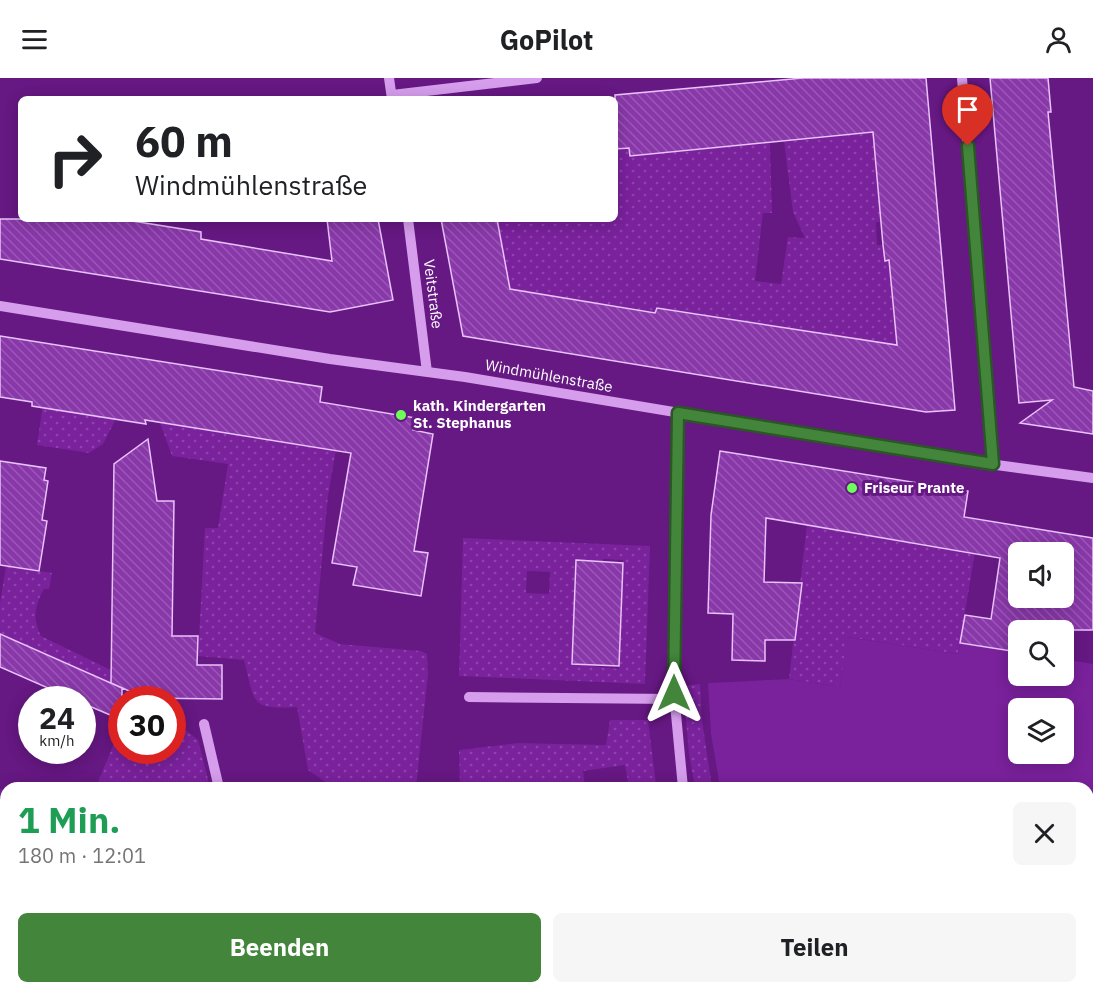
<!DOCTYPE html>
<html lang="de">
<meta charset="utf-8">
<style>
body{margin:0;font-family:"IBM Plex Sans",sans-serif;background:#f6f6f6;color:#202124;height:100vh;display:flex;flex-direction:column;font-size:22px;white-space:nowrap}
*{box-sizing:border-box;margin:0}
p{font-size:20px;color:#757577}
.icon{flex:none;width:33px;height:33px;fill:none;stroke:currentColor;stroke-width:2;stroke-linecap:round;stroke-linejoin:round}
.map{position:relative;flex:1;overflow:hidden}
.panel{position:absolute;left:0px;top:704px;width:1094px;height:212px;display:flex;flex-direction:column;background:#fff;border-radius:18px 18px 0 0;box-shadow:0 3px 15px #0003}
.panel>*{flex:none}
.guide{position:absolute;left:18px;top:18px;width:600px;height:126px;border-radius:9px;box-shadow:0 3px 15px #0003;background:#fff;color:#202124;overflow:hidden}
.buttons{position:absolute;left:1008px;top:464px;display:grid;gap:12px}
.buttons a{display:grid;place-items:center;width:66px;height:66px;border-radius:9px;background:#fff;box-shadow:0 3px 15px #0003;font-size:30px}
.speed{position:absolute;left:18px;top:608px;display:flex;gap:12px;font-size:30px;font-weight:700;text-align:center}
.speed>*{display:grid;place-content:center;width:78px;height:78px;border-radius:50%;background:#fff;box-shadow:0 3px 15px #0003;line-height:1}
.speed small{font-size:15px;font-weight:400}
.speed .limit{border:9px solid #d22;background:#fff;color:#111}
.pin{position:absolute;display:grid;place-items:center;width:51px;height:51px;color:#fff;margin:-62px -26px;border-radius:50% 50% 50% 0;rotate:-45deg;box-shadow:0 0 6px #0007}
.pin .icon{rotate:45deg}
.me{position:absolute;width:66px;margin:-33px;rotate:0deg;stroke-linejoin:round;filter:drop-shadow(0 0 4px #0008)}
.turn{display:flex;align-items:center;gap:21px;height:126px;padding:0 18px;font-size:27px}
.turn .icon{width:78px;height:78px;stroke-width:2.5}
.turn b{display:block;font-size:42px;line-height:51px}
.round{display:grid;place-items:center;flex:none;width:63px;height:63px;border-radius:9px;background:#f6f6f6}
.headline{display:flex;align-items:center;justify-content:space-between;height:102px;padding:0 18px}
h1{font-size:36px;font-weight:800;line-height:45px;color:#1e9e55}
.button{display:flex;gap:12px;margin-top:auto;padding:12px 18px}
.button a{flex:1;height:69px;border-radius:9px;background:#42853b;color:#fff;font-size:24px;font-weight:800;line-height:69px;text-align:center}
.button a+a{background:#f6f6f6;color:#202124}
header{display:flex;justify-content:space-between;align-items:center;height:78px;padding:0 18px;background:#fff;font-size:27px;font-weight:800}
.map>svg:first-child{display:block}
.grass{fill:url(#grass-dots);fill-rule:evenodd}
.park{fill:#7a219c;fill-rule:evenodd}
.building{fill:url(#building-back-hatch);stroke:#e9c2f9;stroke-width:1.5;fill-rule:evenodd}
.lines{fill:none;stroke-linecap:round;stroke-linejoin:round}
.minor{stroke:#d59dec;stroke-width:10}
.major{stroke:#f8e1ff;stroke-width:15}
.route-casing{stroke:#2b5626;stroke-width:15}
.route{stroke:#42853b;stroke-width:10}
.poi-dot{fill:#6cff57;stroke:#661883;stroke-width:2}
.labels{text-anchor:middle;stroke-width:6;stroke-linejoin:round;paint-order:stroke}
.street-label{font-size:15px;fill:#fff;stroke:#661883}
.poi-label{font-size:15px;font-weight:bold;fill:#fff;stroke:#661883;text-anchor:start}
</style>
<header><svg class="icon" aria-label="menu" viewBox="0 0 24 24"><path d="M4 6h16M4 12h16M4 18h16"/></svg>GoPilot<svg class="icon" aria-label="person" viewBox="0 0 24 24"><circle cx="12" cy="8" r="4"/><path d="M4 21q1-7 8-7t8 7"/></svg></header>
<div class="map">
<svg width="1093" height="914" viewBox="0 0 1093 914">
<defs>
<pattern id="grass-dots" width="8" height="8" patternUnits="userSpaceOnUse" patternTransform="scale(1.5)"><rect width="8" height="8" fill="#7a219c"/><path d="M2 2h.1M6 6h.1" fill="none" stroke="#8e42ab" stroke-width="1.8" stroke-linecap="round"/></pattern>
<pattern id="building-back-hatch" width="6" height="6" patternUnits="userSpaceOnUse" patternTransform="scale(1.5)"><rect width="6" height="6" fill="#8938a9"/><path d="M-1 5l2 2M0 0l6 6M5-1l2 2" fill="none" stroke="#9b56b6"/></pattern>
</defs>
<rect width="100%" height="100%" fill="#661883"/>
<!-- grass -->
<path class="grass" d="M 881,47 L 882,144 L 876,144 L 877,167 L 884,167 L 885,183 L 889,182 L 901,276 L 851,267 L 852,260 L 657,230 L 655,235 L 510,211 L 497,141 L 615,141 L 615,71 L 629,70 L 630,78 L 770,65 L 772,135 L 763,135 L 755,203 L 781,206 L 788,159 L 805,160 L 793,134 L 784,64 L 842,58 L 842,51 Z
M 43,326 L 116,341 L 103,366 L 89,375 L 37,367 Z
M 343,332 L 328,418 L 315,555 L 340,566 L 421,573 L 427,576 L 428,596 L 416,709 L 333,709 L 308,692 L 297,629 C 249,632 255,624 244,582 L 198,578 L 205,450 L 218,450 L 228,386 L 172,378 L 160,345 L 312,369 Z
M 980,444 L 958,576 L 848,559 L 840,609 L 789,601 L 807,446 L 912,456 L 911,466 L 958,473 Z
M 463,460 L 650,468 L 645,606 L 459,598 ZM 603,481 L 623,482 L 619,591 L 572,586 L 576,483 L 602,484 ZM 527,493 L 550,494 L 549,516 L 526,515 Z
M 6,488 L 52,495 L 49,511 L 44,511 C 35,527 32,541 41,558 L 111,592 L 111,605 L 0,557 L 0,526 Z
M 700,606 L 702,642 L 712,709 L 695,709 L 689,676 L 683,608 Z
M 173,642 L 198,662 L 210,709 L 96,709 L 121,648 L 122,672 L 172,672 Z
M 610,642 L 648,642 L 656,706 L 629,709 L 625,687 L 583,693 L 585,709 L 460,709 L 459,672 L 518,665 L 606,667 Z
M 0,711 L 6,713 L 6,772 L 0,771 Z"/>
<!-- park -->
<path class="park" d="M 847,559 L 958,576 L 960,565 L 1018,574 L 1018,597 L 1064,597 L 1064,581 L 1093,586 L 1093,874 L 1088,877 L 1088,710 L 720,709 L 711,656 L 708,605 L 789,601 L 840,609 ZM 1018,630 L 1064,630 L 1064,675 L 1018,675 Z
M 0,775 L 6,776 L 6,909 L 191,909 L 190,914 L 0,914 Z
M 802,909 L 1020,909 L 1009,914 L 805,914 Z"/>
<!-- building -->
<path class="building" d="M 803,0 L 926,0 L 955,332 L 926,334 L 463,258 L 441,141 L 497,141 L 510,211 L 655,235 L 657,230 L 897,267 L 889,182 L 885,183 L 883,167 L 873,54 L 630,78 L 629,70 L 615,71 L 615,17 Z
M 990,0 L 1048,0 L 1051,34 L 1048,34 L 1074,309 L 1093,313 L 1093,356 L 1020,345 L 1052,322 L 1019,325 Z
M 0,141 L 120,141 L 201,154 L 201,161 L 332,183 L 327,141 L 378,141 L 393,222 L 330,234 L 0,181 Z
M 0,258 L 322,309 L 320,324 L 416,340 L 413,352 L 433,356 L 414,473 L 428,475 L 421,518 L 353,507 L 357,489 L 332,485 L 351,375 L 145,342 L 146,346 L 32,328 L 32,324 L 0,319 Z
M 148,361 L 157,423 L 174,423 L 172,558 L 198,558 L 197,587 L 222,587 L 222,621 L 145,620 L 111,605 L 114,386 Z
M 720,373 L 968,413 L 964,439 L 1093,460 L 1093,552 L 1065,552 L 1064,560 L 1064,552 L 1018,552 L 1018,574 L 960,565 L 965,537 L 991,541 L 1000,480 L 766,440 L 764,504 L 802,505 L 795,562 L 765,562 L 765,583 L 732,582 L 733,536 L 708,535 L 711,437 ZM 1018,474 L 1064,474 L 1064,519 L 1018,519 Z
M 0,383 L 46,390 L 44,402 L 48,403 L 42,442 L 47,443 L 39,493 L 0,487 Z
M 576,482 L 623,485 L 619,588 L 572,586 Z
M 0,556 L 122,610 L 122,642 L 82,625 L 82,621 L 73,621 L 0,589 Z"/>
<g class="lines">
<!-- minor -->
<path class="minor" d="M 389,0 L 392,21
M 962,0 L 993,386
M 392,17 L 537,0
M 408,141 L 427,294
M 0,228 L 330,281 L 465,299 L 967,383 L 1093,400
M 678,335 L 674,615 L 683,710
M 469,619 L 674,621
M 204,646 L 219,710
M 760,909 L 763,914
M 246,914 L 247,909"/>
<!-- major -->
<path class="major" d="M 1087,914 L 1093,911"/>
</g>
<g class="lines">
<defs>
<path id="route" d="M 674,615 L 678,335 L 993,386 L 968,68"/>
</defs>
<!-- route casing -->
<use href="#route" class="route-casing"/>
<!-- route -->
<use href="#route" class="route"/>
</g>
<!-- markers -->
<g class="poi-dot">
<circle cx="401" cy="337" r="6"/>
<circle cx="852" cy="410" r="6"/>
</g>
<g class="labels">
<!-- street labels -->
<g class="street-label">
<text transform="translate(433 216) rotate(83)" y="5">Veitstraße</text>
<text transform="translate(549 298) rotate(10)" y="5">Windmühlenstraße</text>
</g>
<!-- poi labels -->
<g class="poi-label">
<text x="413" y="333">kath. Kindergarten<tspan x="413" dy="17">St. Stephanus</tspan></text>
<text x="864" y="415">Friseur Prante</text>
</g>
</g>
</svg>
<div class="buttons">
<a><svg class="icon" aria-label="sound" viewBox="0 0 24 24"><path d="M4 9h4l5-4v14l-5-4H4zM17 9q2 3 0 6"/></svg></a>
<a><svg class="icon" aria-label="search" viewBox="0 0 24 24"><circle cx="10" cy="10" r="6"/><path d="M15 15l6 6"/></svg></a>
<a><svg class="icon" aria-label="layers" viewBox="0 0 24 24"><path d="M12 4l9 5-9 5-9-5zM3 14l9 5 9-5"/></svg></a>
</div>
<div class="speed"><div>24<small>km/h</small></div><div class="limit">30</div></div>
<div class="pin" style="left:968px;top:68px;background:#d93025"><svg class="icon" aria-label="arrive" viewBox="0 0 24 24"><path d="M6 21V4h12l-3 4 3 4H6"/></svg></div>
<svg class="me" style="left:674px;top:615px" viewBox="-20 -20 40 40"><path d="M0-17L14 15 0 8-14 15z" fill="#42853b" stroke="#fff" stroke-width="4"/></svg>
<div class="guide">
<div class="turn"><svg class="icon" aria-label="right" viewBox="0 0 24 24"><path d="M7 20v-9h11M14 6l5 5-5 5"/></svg><div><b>60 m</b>Windmühlenstraße</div></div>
</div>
<section class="panel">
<div class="headline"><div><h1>1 Min.</h1><p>180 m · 12:01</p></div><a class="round"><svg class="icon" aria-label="close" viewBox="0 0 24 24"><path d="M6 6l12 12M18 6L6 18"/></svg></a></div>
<div class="button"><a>Beenden</a><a>Teilen</a></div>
</section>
</div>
